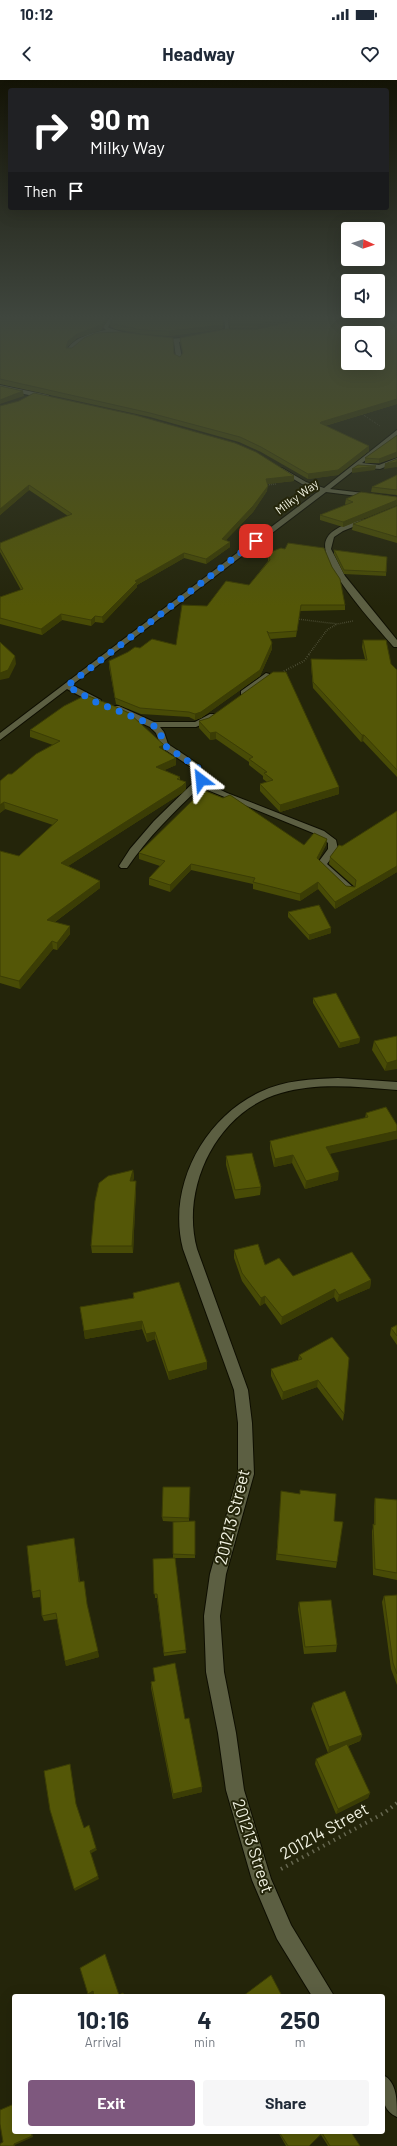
<!DOCTYPE html>
<style>
body{margin:0;font-family:Barlow,sans-serif;background:#f6f6f7;color:#1f2937;height:100vh;display:flex;flex-direction:column;font-size:15px;white-space:nowrap}
*{box-sizing:border-box;margin:0}
p{font-size:13px;color:#747a83}
.icon{flex:none;width:22px;height:22px;fill:none;stroke:currentColor;stroke-width:2;stroke-linecap:round;stroke-linejoin:round}
.map{position:relative;flex:1;overflow:hidden}
.details{position:absolute;left:12px;top:1914px;width:373px;height:140px;display:flex;flex-direction:column;background:#fff;border-radius:4px;box-shadow:0 4px 16px #0002}
.details>*{flex:none}
.top-card{position:absolute;left:8px;top:8px;width:381px;height:122px;border-radius:4px;box-shadow:0 4px 16px #0002;background:#202124;color:#fff;overflow:hidden}
.needle{width:26px;rotate:93deg}
.buttons{position:absolute;left:341px;top:142px;display:grid;gap:8px}
.buttons a{display:grid;place-items:center;width:44px;height:44px;border-radius:4px;background:#fff;box-shadow:0 4px 16px #0002;font-size:20px}
.pin{position:absolute;display:grid;place-items:center;width:34px;height:34px;color:#fff;margin:-17px;border-radius:8px;box-shadow:0 2px 6px #0006}
.me{position:absolute;width:44px;margin:-22px;rotate:331deg;stroke-linejoin:round;filter:drop-shadow(0 0 3px #0008)}
.turn{display:flex;align-items:center;gap:14px;height:84px;padding:0 16px;font-size:18px}
.turn .icon{width:52px;height:52px;stroke-width:2.5}
.turn b{display:block;font-size:28px;line-height:34px}
.then{display:flex;align-items:center;height:38px;padding:0 16px;background:#0003;gap:8px;font-size:15px}
.eta{display:flex;justify-content:space-evenly;align-items:center;height:68px;text-align:center}
.eta b{font-size:24px;font-weight:700;line-height:28px}
.primary-button{display:flex;gap:8px;margin-top:auto;padding:8px 16px}
.primary-button a{flex:1;height:46px;border-radius:4px;background:#7e587e;color:#fff;font-size:16px;font-weight:700;line-height:46px;text-align:center}
.primary-button a+a{background:#f6f6f7;color:#1f2937}
.status{display:flex;justify-content:space-between;align-items:center;height:28px;padding:0 20px;background:#fff;direction:ltr}
.status svg{height:11px;fill:currentColor}
header{display:flex;justify-content:space-between;align-items:center;height:52px;padding:0 16px;background:#fff;font-size:18px;font-weight:700}
.map>svg:first-child{display:block}
.lines{fill:none;stroke-linecap:round;stroke-linejoin:round}
.minor-casing{stroke:#0e0e00;stroke-width:2}
.path-far3{stroke:#666750;stroke-width:1;stroke-dasharray:0.5 1.5;stroke-linecap:butt}
.path-far2{stroke:#666750;stroke-width:1.5;stroke-dasharray:0.5 1.5;stroke-linecap:butt}
.path-far1{stroke:#666750;stroke-width:2;stroke-dasharray:0.5 2;stroke-linecap:butt}
.path{stroke:#666750;stroke-width:4;stroke-dasharray:1.5 4.5;stroke-linecap:butt}
.minor{fill:#5c5f42;fill-rule:evenodd}
.wall{fill:#484b06}
.shaded-wall{fill:#3b3d05}
.building{fill:#545707;stroke:#3b3d05;fill-rule:evenodd}
.route{stroke:#1a73e8;stroke-width:7;stroke-dasharray:0 12.6}
.labels{text-anchor:middle;stroke-width:4;stroke-linejoin:round;paint-order:stroke}
.far-street-label{font-size:12px;fill:#f2f3e3;stroke:#24250a}
.near-street-label{font-size:17px;fill:#f2f3e3;stroke:#24250a}
</style>
<div class="status"><b>10:12</b><svg viewBox="0 0 49 12"><path d="M0 12V9h3v3zM5 12V6h3v6zM10 12V3h3v9zM15 12V0h3v12zM26 1h20v11H26zM47 4h2v5h-2z"/></svg></div>
<header><svg class="icon" aria-label="back" viewBox="0 0 24 24"><path d="M15 5l-7 7 7 7"/></svg>Headway<svg class="icon" aria-label="heart" viewBox="0 0 24 24"><path d="M12 20l-8-8c-3-5 5-10 8-4 3-6 11-1 8 4z"/></svg></header>
<div class="map">
<svg width="397" height="2066" viewBox="0 0 397 2066">
<rect width="100%" height="100%" fill="#24250a"/>
<g class="lines">
<defs>
<path id="minor" d="M 110,238 L 114,238 L 108,247 L 109,248 L 132,255 L 132,257 L 113,252 L 100,254 L 85,260 L 71,271 L 67,271 C 70,259 94,252 106,250 L 103,247 Z
M 224,238 L 228,238 L 229,250 L 212,255 L 212,253 L 225,249 Z
M 196,257 L 198,259 L 179,262 L 182,278 L 179,280 L 176,278 L 174,262 L 154,260 Z
M 0,305 L 48,315 L 51,317 L 48,319 L 0,309 Z
M 397,350 L 397,355 L 362,383 L 379,385 L 397,378 L 397,382 L 380,389 L 358,387 L 330,409 L 397,417 L 397,421 L 326,412 L 72,605 L 101,620 L 101,624 L 95,624 L 67,609 L 0,660 L 0,653 L 320,410 L 302,404 L 278,390 L 278,388 L 282,388 L 306,402 L 324,408 Z
M 365,439 L 370,440 L 343,451 L 334,457 L 331,469 L 345,496 L 397,560 L 397,567 L 394,567 C 379,549 313,480 327,458 C 334,446 353,442 365,439 Z
M 266,593 L 273,595 L 247,615 L 241,615 L 241,611 Z
M 113,626 L 119,626 L 154,642 L 195,642 L 210,634 L 216,634 L 216,638 L 196,647 L 160,647 L 164,652 L 168,664 L 201,686 L 205,699 L 204,702 L 227,713 L 324,751 L 336,760 L 338,769 L 327,784 L 354,808 L 354,812 L 346,812 L 317,784 L 328,769 L 328,763 L 318,755 L 200,707 C 173,733 148,757 127,788 L 121,788 L 119,786 L 130,769 L 154,741 L 197,699 L 194,689 L 161,667 L 156,653 L 150,647 L 113,630 Z
M 338,998 L 397,1002 L 397,1010 C 359,1007 318,1002 281,1013 C 217,1031 180,1107 197,1169 L 248,1310 L 252,1343 L 254,1394 L 226,1494 L 220,1536 L 224,1592 L 236,1653 L 244,1710 L 271,1799 L 291,1845 L 334,1916 L 312,1916 L 277,1859 L 252,1800 L 226,1710 L 218,1653 L 206,1592 L 204,1536 L 210,1494 L 238,1394 L 238,1343 L 234,1310 L 183,1169 C 167,1107 203,1039 260,1012 C 284,1000 312,999 338,998 Z
M 383,1995 C 397,2002 397,2020 397,2037 C 379,2029 383,2011 383,1995 Z"/>
</defs>
<!-- minor casing -->
<use href="#minor" class="minor-casing"/>
<!-- path-far3 -->
<path class="path-far3" d="M 359,332 L 380,346"/>
<!-- path-far2 -->
<path class="path-far2" d="M 265,405 L 276,404
M 297,539 L 338,544 L 353,541
M 309,574 L 327,550 L 337,544"/>
<!-- path-far1 -->
<path class="path-far1" d="M 284,591 L 304,581 L 310,573"/>
<!-- path -->
<path class="path" d="M 281,1789 L 384,1733 L 397,1723"/>
<!-- minor -->
<use href="#minor" class="minor"/>
</g>
<!-- wall -->
<path class="wall" d="M 0,238 L 101,250 L 77,258 L 68,266 L 67,268 L 174,274 L 180,277 L 183,274 L 180,262 L 180,258 L 257,249 L 290,242 L 257,248 L 230,248 L 229,238 L 397,238 L 397,324 L 325,346 L 369,366 L 369,371 L 338,395 L 308,399 L 261,372 L 239,362 L 150,337 L 0,304 Z
M 113,238 L 224,238 L 222,249 L 169,256 L 142,254 L 115,249 L 110,246 L 110,242 Z
M 0,326 L 294,396 L 294,401 L 267,404 L 267,411 L 253,432 L 226,460 L 230,467 L 206,484 L 184,478 L 137,505 L 137,507 L 103,543 L 95,542 L 91,546 L 62,540 L 42,555 L 0,544 L 0,517 L 21,510 L 0,472 L 0,463 L 68,436 L 29,410 L 0,435 Z
M 397,356 L 397,377 L 379,383 L 365,383 L 365,378 Z
M 397,395 L 397,415 L 371,412 L 372,407 Z
M 397,417 L 397,425 L 343,447 L 320,440 L 320,435 L 346,425 L 345,424 L 346,419 Z
M 397,426 L 397,463 L 352,450 L 353,444 Z
M 334,470 L 387,477 L 386,496 L 344,494 L 334,474 Z
M 268,473 L 345,525 L 345,530 L 300,531 L 296,557 L 270,559 L 272,569 L 260,596 L 201,638 L 195,640 L 189,637 L 141,634 L 116,624 L 109,587 L 109,581 L 140,568 L 176,565 L 207,526 L 249,505 L 268,481 Z
M 363,560 L 391,584 L 397,590 L 397,697 L 363,661 L 361,662 L 313,608 L 311,585 L 311,579 L 365,579 L 362,567 Z
M 199,641 L 339,714 L 280,732 L 260,711 L 260,704 L 267,702 L 263,699 L 263,696 L 249,685 L 249,682 L 216,659 L 210,660 L 199,648 Z
M 30,650 L 164,665 L 164,670 L 176,685 L 164,690 L 180,697 L 180,700 L 186,702 L 186,709 L 182,713 L 68,786 L 100,801 L 100,808 L 55,842 L 70,854 L 57,870 L 53,869 L 20,909 L 0,903 L 0,771 L 19,776 L 53,745 L 5,729 L 0,733 L 12,694 L 53,665 L 30,657 Z
M 397,731 L 397,792 L 335,829 L 318,809 L 300,821 L 253,809 L 253,804 L 191,790 L 170,812 L 149,805 L 149,798 L 160,786 L 139,779 L 139,773 L 304,765 L 327,759 L 326,765 L 318,780 L 346,806 L 355,807 L 329,784 L 330,777 L 342,766 Z
M 288,832 L 331,853 L 309,860 L 288,837 Z
M 313,918 L 360,958 L 359,963 L 339,968 L 313,923 Z
M 397,956 L 385,991 L 372,970 L 374,961 Z
M 386,1027 L 330,1074 L 338,1100 L 305,1109 L 292,1083 L 274,1087 L 270,1069 L 270,1061 L 365,1038 L 366,1033 Z
M 226,1076 L 261,1107 L 260,1115 L 235,1119 L 226,1085 Z
M 133,1090 L 134,1097 L 133,1101 L 136,1101 L 136,1108 L 133,1173 L 92,1173 L 91,1166 Z
M 234,1170 L 293,1196 L 371,1200 L 370,1208 L 337,1222 L 334,1217 L 281,1245 L 265,1223 L 260,1226 L 242,1201 L 234,1178 Z
M 133,1213 L 207,1282 L 207,1289 L 169,1300 L 155,1259 L 147,1262 L 142,1249 L 85,1259 L 80,1227 L 133,1218 Z
M 397,1245 L 397,1265 L 390,1255 L 391,1248 Z
M 299,1275 L 344,1334 L 343,1341 L 317,1307 L 282,1320 L 271,1296 L 271,1289 L 298,1280 Z
M 190,1407 L 189,1441 L 195,1441 L 195,1478 L 175,1478 L 186,1573 L 164,1576 L 157,1518 L 155,1518 L 153,1479 L 173,1478 L 173,1442 L 179,1442 L 163,1441 L 162,1437 Z
M 281,1417 L 334,1441 L 337,1482 L 336,1488 L 276,1480 Z
M 375,1418 L 397,1420 L 397,1500 L 373,1495 L 372,1451 L 374,1444 L 374,1426 Z
M 74,1458 L 80,1502 L 85,1508 L 87,1526 L 99,1577 L 66,1586 L 57,1539 L 44,1541 L 42,1536 L 41,1517 L 33,1518 L 32,1512 Z
M 397,1515 L 397,1605 L 391,1589 L 382,1522 L 384,1516 Z
M 299,1522 L 337,1565 L 336,1572 L 304,1574 L 298,1529 Z
M 153,1588 L 202,1712 L 173,1719 L 151,1608 L 151,1602 L 155,1601 Z
M 313,1623 L 362,1655 L 360,1661 L 348,1666 L 370,1713 L 368,1718 L 336,1734 L 315,1684 L 316,1679 L 328,1673 L 311,1629 Z
M 278,2052 L 351,2052 L 360,2066 L 328,2066 L 321,2055 L 309,2066 L 286,2066 Z"/>
<!-- shaded-wall -->
<path class="shaded-wall" d="M 106,238 L 109,238 L 101,250 L 77,258 L 68,266 L 66,272 L 66,268 L 68,261 L 77,254 Z
M 224,238 L 222,249 L 169,256 L 169,251 Z
M 290,238 L 310,238 L 257,248 L 257,244 Z
M 23,311 L 24,316 L 0,324 L 0,320 Z
M 397,319 L 397,324 L 321,347 L 320,343 L 321,342 Z
M 369,366 L 369,371 L 338,395 L 308,399 L 308,394 Z
M 397,372 L 397,377 L 379,383 L 379,379 Z
M 397,382 L 397,387 L 384,389 L 385,384 Z
M 376,386 L 375,390 L 352,393 L 352,389 Z
M 294,396 L 294,401 L 266,404 L 266,399 Z
M 29,405 L 29,410 L 0,435 L 0,429 Z
M 268,406 L 267,411 L 253,432 L 222,464 L 222,459 Z
M 397,420 L 397,425 L 343,447 L 343,442 Z
M 230,462 L 230,467 L 206,484 L 206,479 Z
M 184,473 L 184,478 L 137,505 L 137,507 L 103,543 L 102,537 L 135,501 Z
M 61,534 L 62,540 L 42,555 L 41,549 Z
M 95,536 L 95,542 L 91,546 L 91,540 Z
M 272,563 L 272,569 L 260,596 L 201,638 L 195,640 L 195,634 Z
M 15,576 L 16,584 L 9,598 L 0,600 L 0,593 Z
M 216,652 L 216,659 L 210,660 L 210,653 Z
M 362,655 L 364,655 L 363,661 L 361,662 Z
M 164,665 L 164,672 L 159,667 Z
M 176,678 L 176,685 L 156,694 L 156,687 Z
M 186,702 L 186,709 L 182,713 L 62,790 L 61,783 Z
M 339,707 L 339,714 L 280,732 L 280,725 Z
M 4,722 L 5,729 L 0,733 L 0,725 Z
M 327,759 L 326,765 L 316,785 L 317,778 Z
M 191,784 L 191,790 L 170,812 L 170,805 Z
M 397,786 L 397,792 L 335,829 L 335,822 Z
M 100,801 L 100,808 L 48,847 L 47,840 Z
M 318,802 L 318,809 L 300,821 L 300,814 Z
M 70,846 L 70,854 L 57,870 L 57,863 Z
M 331,848 L 331,853 L 309,860 L 309,855 Z
M 52,861 L 53,869 L 20,909 L 19,901 Z
M 360,958 L 359,963 L 339,968 L 340,963 Z
M 397,980 L 397,989 L 385,991 L 387,983 Z
M 397,1051 L 397,1059 L 325,1075 L 326,1067 Z
M 293,1075 L 292,1083 L 274,1087 L 275,1079 Z
M 133,1090 L 134,1097 L 131,1108 L 130,1101 Z
M 339,1092 L 338,1100 L 305,1109 L 306,1101 Z
M 136,1101 L 136,1108 L 133,1173 L 132,1166 Z
M 371,1200 L 370,1208 L 337,1222 L 339,1215 Z
M 335,1209 L 334,1217 L 281,1245 L 282,1237 Z
M 265,1216 L 265,1223 L 260,1226 L 261,1218 Z
M 142,1241 L 142,1249 L 85,1259 L 84,1251 Z
M 155,1252 L 155,1259 L 147,1262 L 146,1254 Z
M 207,1282 L 207,1289 L 169,1300 L 168,1292 Z
M 318,1300 L 317,1307 L 282,1320 L 283,1312 Z
M 98,1571 L 99,1577 L 66,1586 L 65,1581 Z
M 362,1655 L 360,1661 L 328,1673 L 329,1667 Z
M 202,1707 L 202,1712 L 173,1719 L 173,1714 Z
M 370,1713 L 368,1718 L 336,1734 L 338,1729 Z
M 96,1768 L 97,1770 L 90,1774 L 90,1771 Z
M 98,1796 L 99,1799 L 75,1811 L 74,1809 Z
M 93,1911 L 94,1914 L 89,1916 L 88,1914 Z
M 31,2052 L 32,2052 L 33,2057 L 15,2065 L 15,2066 L 14,2066 L 14,2064 Z"/>
<!-- building -->
<path class="building" d="M 0,238 L 106,238 L 101,245 L 77,254 L 68,261 L 66,268 L 72,268 L 84,258 L 96,253 L 120,252 L 173,258 L 174,274 L 180,277 L 183,273 L 180,258 L 226,249 L 257,249 L 307,238 L 397,238 L 397,319 L 321,342 L 320,343 L 369,366 L 338,390 L 308,394 L 261,367 L 240,357 L 150,333 L 0,299 ZM 348,253 L 378,253 L 378,283 L 348,283 Z
M 113,238 L 223,238 L 223,245 L 169,251 L 142,250 L 114,244 L 110,242 Z
M 230,238 L 290,238 L 257,244 L 230,244 Z
M 0,306 L 23,311 L 0,320 Z
M 34,313 L 135,335 L 235,363 L 256,372 L 294,396 L 266,399 L 268,406 L 253,426 L 222,459 L 230,462 L 206,479 L 184,473 L 135,501 L 137,502 L 102,537 L 95,536 L 91,540 L 61,534 L 41,549 L 0,538 L 0,517 L 23,509 L 0,468 L 0,463 L 72,434 L 29,405 L 0,429 L 0,326 L 19,321 Z
M 396,356 L 397,356 L 397,372 L 379,379 L 365,378 Z
M 397,379 L 397,382 L 385,384 Z
M 358,385 L 376,386 L 352,389 Z
M 397,395 L 397,410 L 372,407 Z
M 361,412 L 397,417 L 397,420 L 343,442 L 320,435 L 353,422 L 346,419 Z
M 397,426 L 397,457 L 353,444 Z
M 288,463 L 324,468 L 332,487 L 340,499 L 345,525 L 301,525 L 297,551 L 269,553 L 267,551 L 272,563 L 260,590 L 201,632 L 195,634 L 189,632 L 140,628 L 115,618 L 109,581 L 128,572 L 135,567 L 140,568 L 152,559 L 176,565 L 182,525 L 207,526 L 226,501 L 249,505 L 270,480 L 268,473 L 281,468 L 285,469 Z
M 334,470 L 387,477 L 386,492 L 344,490 Z
M 363,560 L 386,560 L 391,584 L 397,590 L 397,690 L 364,655 L 362,655 L 313,602 L 311,579 L 367,580 Z
M 0,562 L 15,576 L 8,590 L 0,593 Z
M 273,592 L 286,592 L 339,707 L 280,725 L 260,704 L 273,700 L 264,693 L 267,692 L 249,679 L 253,677 L 216,652 L 210,653 L 199,641 L 209,638 Z
M 86,615 L 114,626 L 129,633 L 164,665 L 159,667 L 176,678 L 156,687 L 180,697 L 177,699 L 186,702 L 182,706 L 61,783 L 100,801 L 47,840 L 70,846 L 57,863 L 52,861 L 19,901 L 0,896 L 0,771 L 19,776 L 58,740 L 4,722 L 0,725 L 0,701 L 8,694 L 12,694 L 36,674 L 60,661 L 30,650 L 64,626 Z
M 203,710 L 223,718 L 230,715 L 304,765 L 314,753 L 327,759 L 317,778 L 346,806 L 355,807 L 356,800 L 330,777 L 339,765 L 342,766 L 397,731 L 397,786 L 335,822 L 318,802 L 300,814 L 253,802 L 255,798 L 191,784 L 170,805 L 149,798 L 165,781 L 139,773 Z
M 319,825 L 331,848 L 309,855 L 288,832 Z
M 336,913 L 360,958 L 340,963 L 313,918 Z
M 397,956 L 397,980 L 387,983 L 374,961 Z
M 386,1027 L 397,1045 L 397,1051 L 326,1067 L 339,1092 L 306,1101 L 293,1075 L 275,1079 L 270,1061 L 368,1037 L 366,1033 Z
M 252,1073 L 261,1107 L 235,1110 L 226,1076 Z
M 133,1090 L 130,1101 L 136,1101 L 132,1166 L 91,1166 L 95,1121 L 99,1103 L 108,1096 Z
M 258,1164 L 265,1185 L 279,1178 L 293,1196 L 352,1172 L 371,1200 L 339,1215 L 335,1209 L 282,1237 L 265,1216 L 261,1218 L 242,1193 L 234,1170 Z
M 179,1202 L 207,1282 L 168,1292 L 155,1252 L 146,1254 L 142,1241 L 84,1251 L 80,1227 L 134,1218 L 133,1213 Z
M 397,1245 L 397,1256 L 391,1248 Z
M 332,1257 L 349,1278 L 344,1334 L 318,1300 L 283,1312 L 271,1289 L 302,1279 L 299,1275 Z
M 163,1407 L 190,1407 L 189,1438 L 162,1437 Z
M 300,1410 L 336,1414 L 334,1441 L 343,1442 L 337,1482 L 277,1474 L 281,1411 L 300,1414 Z
M 375,1418 L 397,1420 L 397,1493 L 375,1489 L 373,1444 L 375,1445 Z
M 195,1441 L 195,1475 L 173,1474 L 173,1442 Z
M 74,1458 L 79,1502 L 84,1501 L 87,1524 L 98,1571 L 65,1581 L 56,1533 L 42,1536 L 40,1510 L 32,1512 L 27,1466 Z
M 175,1478 L 186,1570 L 164,1573 L 157,1514 L 154,1514 L 153,1479 Z
M 397,1515 L 397,1594 L 393,1583 L 384,1516 Z
M 331,1520 L 337,1565 L 305,1567 L 299,1522 Z
M 175,1583 L 185,1639 L 189,1638 L 202,1707 L 173,1714 L 151,1602 L 155,1601 L 153,1588 Z
M 345,1611 L 362,1655 L 329,1667 L 313,1623 Z
M 347,1664 L 370,1713 L 338,1729 L 316,1679 Z
M 70,1684 L 76,1724 L 84,1748 L 89,1745 L 96,1768 L 90,1771 L 98,1796 L 74,1809 L 50,1730 L 44,1691 Z
M 105,1874 L 119,1915 L 123,1913 L 124,1916 L 94,1916 L 93,1911 L 88,1914 L 80,1888 Z
M 271,1895 L 282,1916 L 243,1916 Z
M 14,2024 L 14,2052 L 31,2052 L 32,2056 L 14,2064 L 14,2066 L 0,2066 L 0,2064 L 3,2062 L 0,2044 L 0,2030 Z
M 279,2052 L 351,2052 L 360,2066 L 330,2066 L 322,2053 L 309,2066 L 288,2066 Z"/>
<!-- sky -->
<linearGradient id="sky" x2="0" y2="1"><stop stop-color="#141406"/><stop offset="0.45" stop-color="#3f463e"/><stop offset="1" stop-color="#3f463e" stop-opacity="0"/></linearGradient>
<rect width="397" height="527" fill="url(#sky)"/>
<g class="lines">
<!-- route -->
<path class="route" d="M 201,700 L 198,688 L 164,665 L 160,652 L 153,645 L 96,622 L 67,606 L 256,461"/>
</g>
<g class="labels">
<!-- far-street labels -->
<g class="far-street-label">
<text transform="translate(297 417) rotate(-36)" y="4">Milky Way</text>
</g>
<!-- near-street labels -->
<g class="near-street-label">
<text transform="translate(232 1437) rotate(-76)" y="6">201213 Street</text>
<text transform="translate(324 1751) rotate(-29)" y="6">201214 Street</text>
<text transform="translate(253 1766) rotate(72)" y="6">201213 Street</text>
</g>
</g>
</svg>
<div class="buttons">
<a><svg class="needle" viewBox="-14 -14 28 28"><path d="M0-13l5 13h-10z" fill="#e53935"/><path d="M0 13l5-13h-10z" fill="#747a83"/></svg></a>
<a><svg class="icon" aria-label="sound" viewBox="0 0 24 24"><path d="M4 9h4l5-4v14l-5-4H4zM17 9q2 3 0 6"/></svg></a>
<a><svg class="icon" aria-label="search" viewBox="0 0 24 24"><circle cx="10" cy="10" r="6"/><path d="M15 15l6 6"/></svg></a>
</div>
<div class="pin" style="left:256px;top:461px;background:#d93025"><svg class="icon" aria-label="arrive" viewBox="0 0 24 24"><path d="M6 21V4h12l-3 4 3 4H6"/></svg></div>
<svg class="me" style="left:201px;top:700px" viewBox="-20 -20 40 40"><path d="M0-17L14 15 0 8-14 15z" fill="#1a73e8" stroke="#fff" stroke-width="4"/></svg>
<div class="top-card">
<div class="turn"><svg class="icon" aria-label="right" viewBox="0 0 24 24"><path d="M7 20v-9h11M14 6l5 5-5 5"/></svg><div><b>90 m</b>Milky Way</div></div>
<div class="then">Then<svg class="icon" aria-label="arrive" viewBox="0 0 24 24"><path d="M6 21V4h12l-3 4 3 4H6"/></svg></div>
</div>
<section class="details">
<div class="eta">
<div><b>10:16</b><p>Arrival</p></div>
<div><b>4</b><p>min</p></div>
<div><b>250</b><p>m</p></div>
</div>
<div class="primary-button"><a>Exit</a><a>Share</a></div>
</section>
</div>
